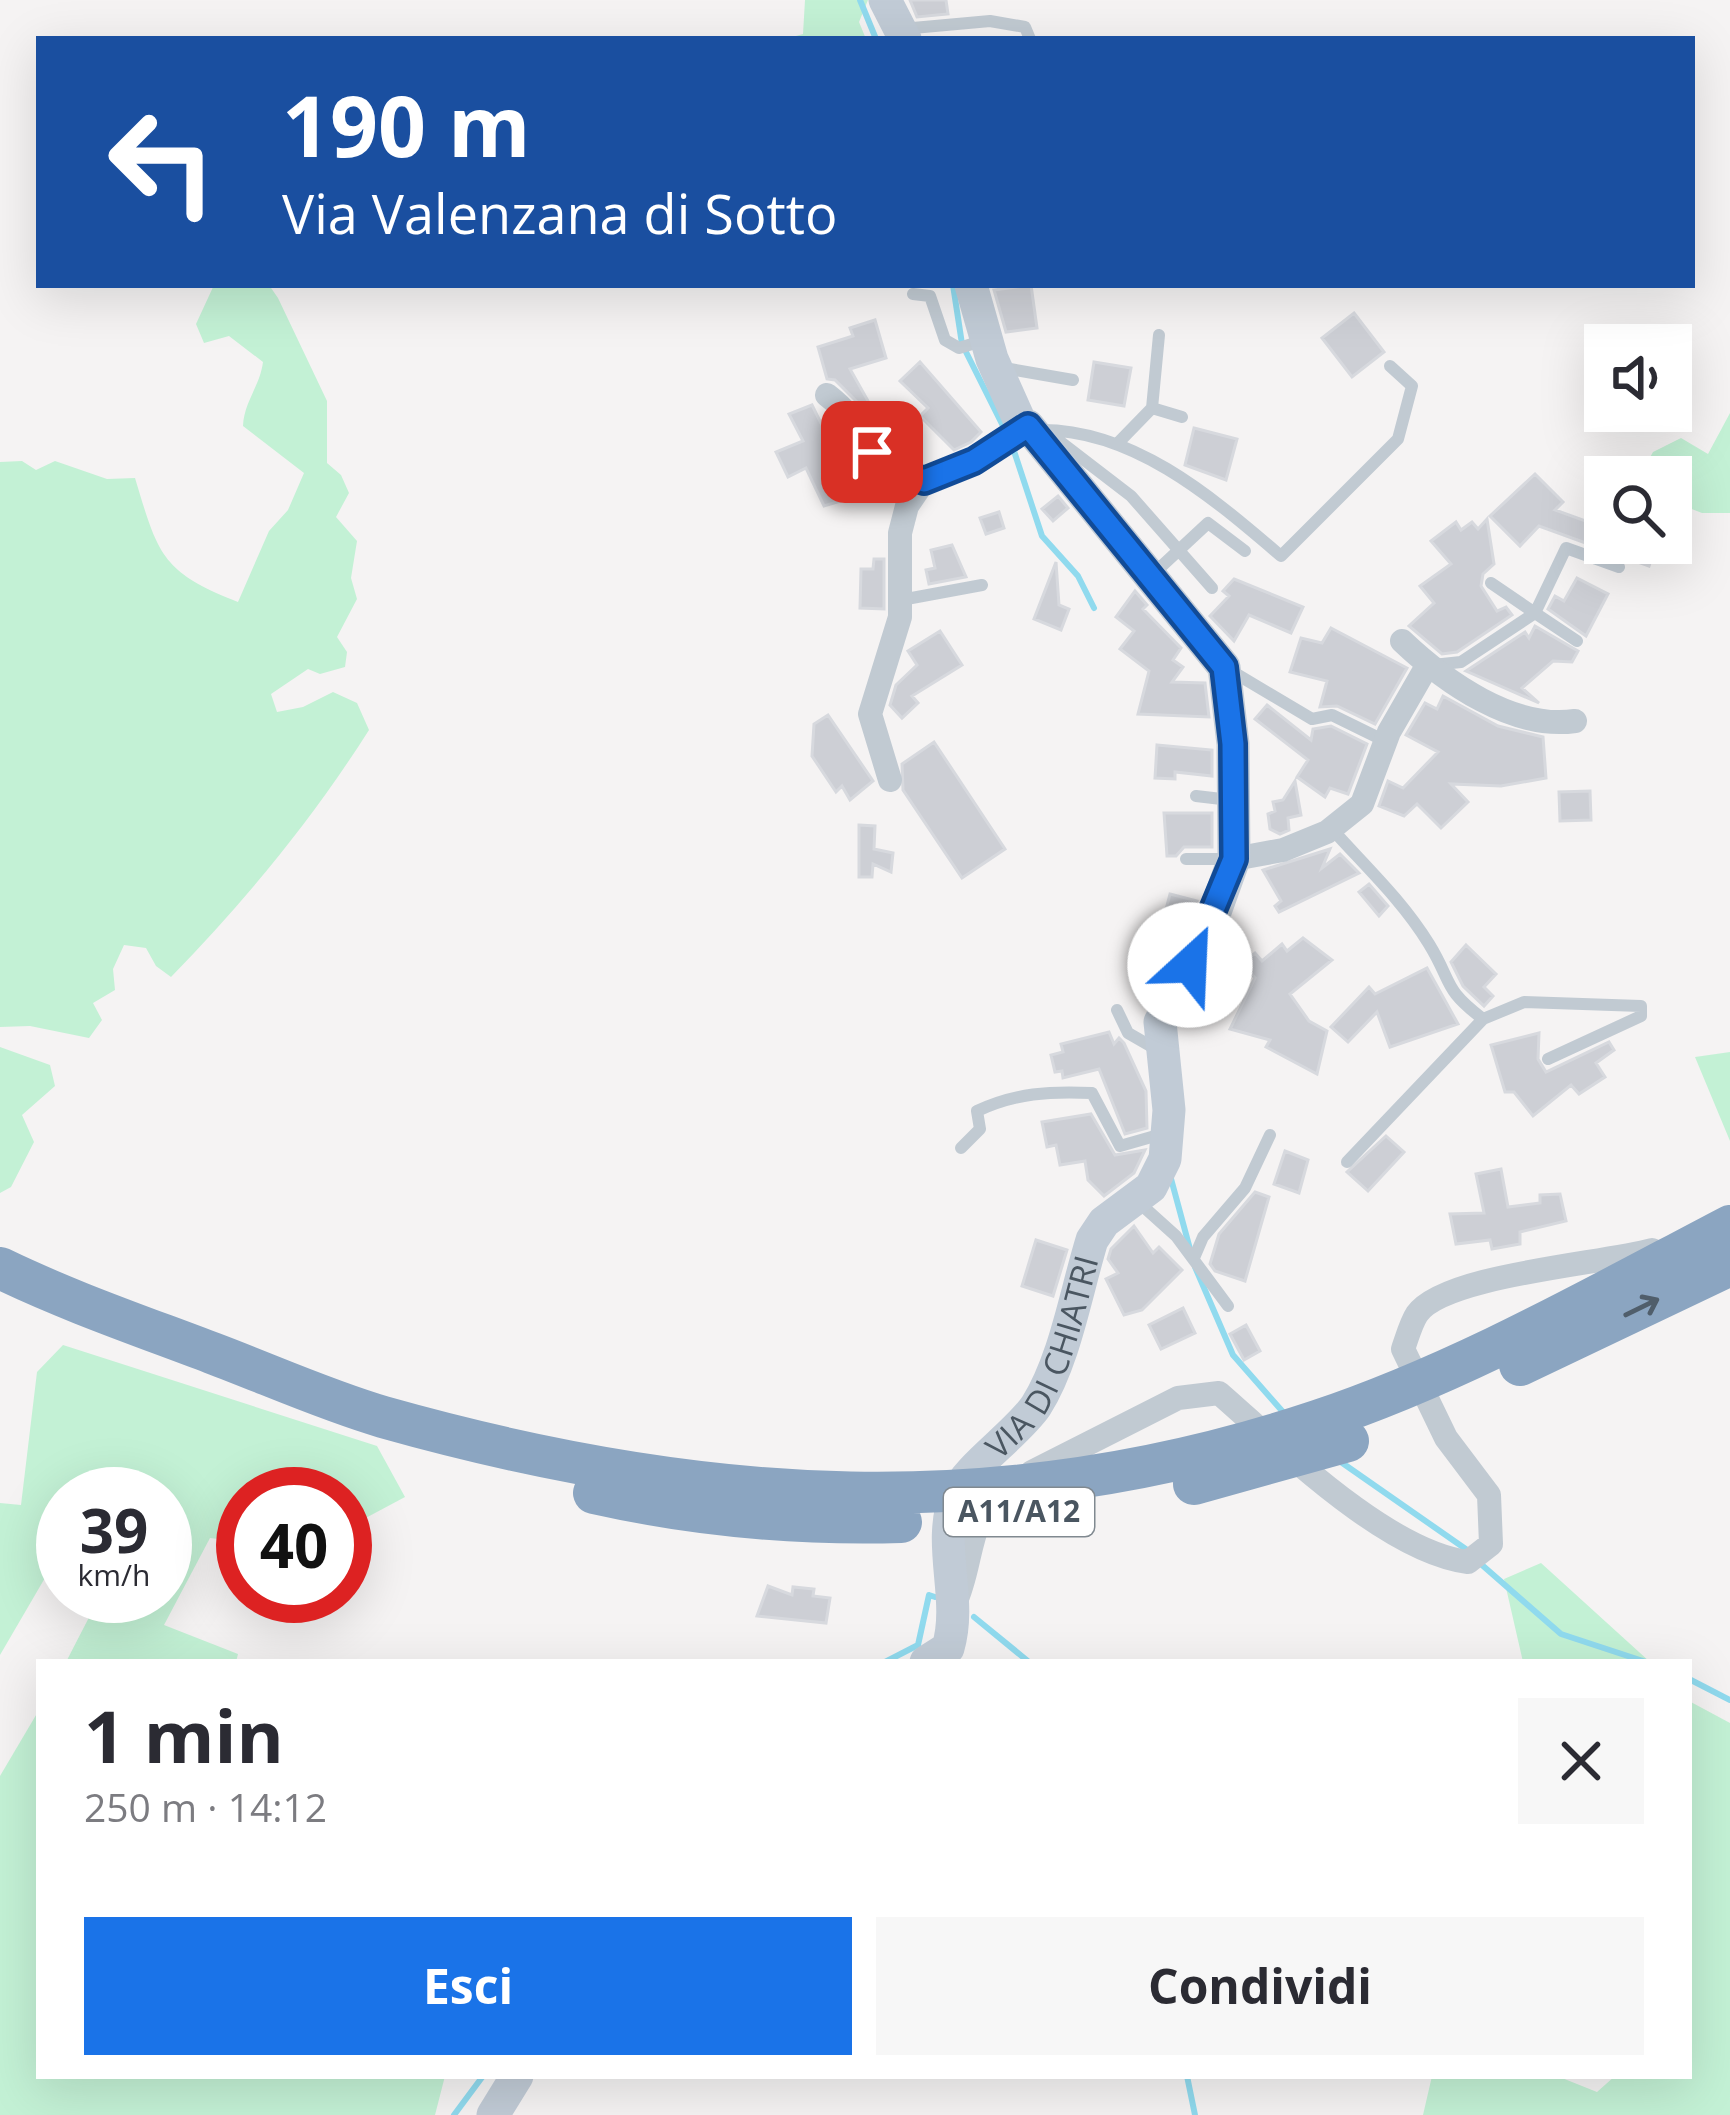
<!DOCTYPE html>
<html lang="it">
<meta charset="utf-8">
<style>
body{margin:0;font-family:"Open Sans",sans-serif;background:#f7f7f7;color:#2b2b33;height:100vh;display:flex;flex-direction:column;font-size:45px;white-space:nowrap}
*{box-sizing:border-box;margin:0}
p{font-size:39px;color:#7c7c81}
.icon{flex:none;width:66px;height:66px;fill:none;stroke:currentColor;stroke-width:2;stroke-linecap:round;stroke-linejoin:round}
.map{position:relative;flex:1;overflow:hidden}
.sheet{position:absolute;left:36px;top:1659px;width:1656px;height:420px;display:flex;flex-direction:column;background:#fff;border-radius:0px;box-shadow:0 12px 48px #0002}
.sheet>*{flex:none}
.top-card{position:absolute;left:36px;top:36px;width:1659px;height:252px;border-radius:0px;box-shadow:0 12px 48px #0002;background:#1a4fa0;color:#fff;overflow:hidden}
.buttons{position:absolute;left:1584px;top:324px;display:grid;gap:24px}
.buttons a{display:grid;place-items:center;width:108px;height:108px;border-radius:0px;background:#fff;box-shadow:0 12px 48px #0002;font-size:60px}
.speed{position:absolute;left:36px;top:1467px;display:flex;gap:24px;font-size:60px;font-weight:700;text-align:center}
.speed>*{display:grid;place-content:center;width:156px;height:156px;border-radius:50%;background:#fff;box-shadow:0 12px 48px #0002;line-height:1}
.speed small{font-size:30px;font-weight:400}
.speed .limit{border:18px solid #d22;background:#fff;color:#111}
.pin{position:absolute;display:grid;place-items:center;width:102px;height:102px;color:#fff;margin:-51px;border-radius:24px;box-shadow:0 6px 18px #0006}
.me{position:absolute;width:132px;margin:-66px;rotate:25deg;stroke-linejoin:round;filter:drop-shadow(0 0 9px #0008)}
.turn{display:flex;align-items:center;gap:42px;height:252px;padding:0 48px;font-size:54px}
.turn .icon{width:156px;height:156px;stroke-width:2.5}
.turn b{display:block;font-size:84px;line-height:102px}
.round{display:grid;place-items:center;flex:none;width:126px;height:126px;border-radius:0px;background:#f7f7f7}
.summary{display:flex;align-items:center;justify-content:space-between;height:204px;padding:0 48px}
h1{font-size:72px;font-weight:700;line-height:90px}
.action{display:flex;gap:24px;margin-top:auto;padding:24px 48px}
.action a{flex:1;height:138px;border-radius:0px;background:#1a73e8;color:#fff;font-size:48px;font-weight:700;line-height:138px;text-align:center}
.action a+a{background:#f7f7f7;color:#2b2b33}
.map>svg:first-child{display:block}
.green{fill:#c3f1d5}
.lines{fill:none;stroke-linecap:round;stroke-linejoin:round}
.stream{stroke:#90daee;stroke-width:6}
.building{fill:#cdcfd5;stroke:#d7d9de;stroke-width:3}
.lane{stroke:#c1cad2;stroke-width:12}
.street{stroke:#c1cad2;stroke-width:24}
.secondary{stroke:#c1cbd6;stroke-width:33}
.highway{stroke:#8ba5c1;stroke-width:42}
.oneway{stroke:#505e6b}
.route-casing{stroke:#114b97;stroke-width:30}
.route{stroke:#1a73e8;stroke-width:21}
.labels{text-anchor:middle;stroke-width:10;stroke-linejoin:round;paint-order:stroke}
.shield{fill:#fff;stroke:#808990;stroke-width:3}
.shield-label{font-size:30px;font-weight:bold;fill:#4a5661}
.street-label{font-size:33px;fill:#4a5661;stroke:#fff}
</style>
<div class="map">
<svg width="1730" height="2115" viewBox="0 0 1730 2115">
<rect width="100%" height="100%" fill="#f5f3f3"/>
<!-- green -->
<path class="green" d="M 805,0 L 868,0 L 859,22 L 866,39 L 785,39 L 803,34 Z
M 214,285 L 269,285 L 278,298 L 327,401 L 327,463 L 341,475 L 349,493 L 336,517 L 357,541 L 351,578 L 357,599 L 337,637 L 347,652 L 345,667 L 320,674 L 308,669 L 271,694 L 277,712 L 303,707 L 333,692 L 357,703 L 369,730 C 311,821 246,900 171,977 L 156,966 L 146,948 L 124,945 L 113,969 L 115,990 L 93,1003 L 102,1020 L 89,1038 L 30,1026 L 0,1027 L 0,462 L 22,461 L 36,470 L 55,461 L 107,479 L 135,478 C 158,554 161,572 238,602 L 269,531 L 288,510 L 304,473 L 243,426 C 244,402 260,386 263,362 L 229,336 L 204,343 L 196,324 Z
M 1730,413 L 1730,513 L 1702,513 L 1671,501 L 1671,477 L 1639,477 L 1653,452 L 1681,438 L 1708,454 Z
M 0,1047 L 50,1065 L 55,1086 L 22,1115 L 34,1142 L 11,1187 L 0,1193 Z
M 1730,1052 L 1730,1141 L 1695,1057 Z
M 63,1345 L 377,1446 L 405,1497 L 345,1529 L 345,1494 L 243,1494 L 243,1542 L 210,1538 L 164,1625 L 238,1654 L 236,1662 L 66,1662 L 100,1596 L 165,1596 L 165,1494 L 63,1494 L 63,1547 L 0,1655 L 0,1503 L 21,1505 L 37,1372 Z
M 1541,1563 L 1650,1662 L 1523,1662 L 1504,1579 Z
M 1689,1701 L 1730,1723 L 1730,2115 L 1423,2115 L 1432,2076 L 1557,2076 L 1597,2092 L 1615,2076 L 1689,2076 Z
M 39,1710 L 39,2076 L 445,2076 L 435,2115 L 0,2115 L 0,1776 Z"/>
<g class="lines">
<!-- stream -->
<path class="stream" d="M 860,0 L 876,39
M 953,285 L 962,344 L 1005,430
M 1011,442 L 1042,536 L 1078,576 L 1094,608
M 1170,1175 L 1190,1249
M 1195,1267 L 1233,1355 L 1283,1412
M 1338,1460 L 1470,1552
M 1482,1565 L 1561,1634 L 1646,1662
M 974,1617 L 1029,1662
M 885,1662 L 918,1645 L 929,1595 L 935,1597
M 1689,1679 L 1730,1700
M 1187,2076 L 1195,2115
M 454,2115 L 483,2076"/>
</g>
<!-- building -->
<path class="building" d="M 910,0 L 946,0 L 948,14 L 917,17 Z
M 1031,285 L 1037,328 L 1006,332 L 994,290 Z
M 1354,313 L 1384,352 L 1352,377 L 1322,338 Z
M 875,320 L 886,358 L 850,369 L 872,408 L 866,411 L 835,380 L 827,379 L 818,347 L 853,336 L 850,328 Z
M 920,362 L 981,432 L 971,442 L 954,450 L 920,416 L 928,408 L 900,381 Z
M 1094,362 L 1131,368 L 1124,406 L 1088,400 Z
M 812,405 L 853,488 L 841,493 L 844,500 L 824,506 L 806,468 L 788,477 L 776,452 L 803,441 L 789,414 Z
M 1194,428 L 1237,439 L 1226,480 L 1185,465 Z
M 1535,474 L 1563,502 L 1555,510 L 1605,528 L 1605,543 L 1657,543 L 1649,566 L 1539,526 L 1520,546 L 1490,516 Z
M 1058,496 L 1068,508 L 1053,521 L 1042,509 Z
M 999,512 L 1004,528 L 986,534 L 980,518 Z
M 1487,519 L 1494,564 L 1483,574 L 1481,586 L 1497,611 L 1506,607 L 1512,615 L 1457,652 L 1442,654 L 1409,626 L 1434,603 L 1420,586 L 1451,564 L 1431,541 L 1456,522 L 1461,530 L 1472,522 L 1478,529 Z
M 952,545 L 966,577 L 929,584 L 926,570 L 935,568 L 931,550 Z
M 874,559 L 884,559 L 884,609 L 860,608 L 861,569 L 873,569 Z
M 1056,562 L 1059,605 L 1069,609 L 1061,630 L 1034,619 Z
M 1577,578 L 1608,594 L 1586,636 L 1548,609 L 1555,596 L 1564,601 Z
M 1234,579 L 1303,607 L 1291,633 L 1249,615 L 1234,641 L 1210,616 L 1229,596 L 1223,591 Z
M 1135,591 L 1147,605 L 1143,609 L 1181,648 L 1173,660 L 1183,667 L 1172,682 L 1205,683 L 1209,717 L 1138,714 L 1149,671 L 1120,649 L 1134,631 L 1116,617 Z
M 1535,626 L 1578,651 L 1572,662 L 1553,661 L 1522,688 L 1539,703 L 1466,671 L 1525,632 L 1529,638 Z
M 1331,628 L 1407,668 L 1375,724 L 1337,706 L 1320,707 L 1327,681 L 1290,672 L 1301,638 L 1322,643 Z
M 940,631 L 962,665 L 912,696 L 918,703 L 902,718 L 890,705 L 896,685 L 917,665 L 908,651 Z
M 1443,696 L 1498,726 L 1543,737 L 1546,778 L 1501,786 L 1451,784 L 1468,802 L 1441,828 L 1417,804 L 1404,816 L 1379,806 L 1388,781 L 1403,788 L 1438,752 L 1406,735 L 1425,703 L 1437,709 Z
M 1267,705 L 1311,740 L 1313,729 L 1331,726 L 1367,744 L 1348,794 L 1330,788 L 1325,797 L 1297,777 L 1308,760 L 1255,719 Z
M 828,715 L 873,781 L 850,800 L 842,786 L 836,792 L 812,756 L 814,724 Z
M 934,742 L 1005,849 L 962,878 L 903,790 L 902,764 Z
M 1157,745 L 1212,750 L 1212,776 L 1175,772 L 1175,779 L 1155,778 Z
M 1295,781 L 1301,815 L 1288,818 L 1289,830 L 1280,834 L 1270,829 L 1268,814 L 1275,811 L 1273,802 L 1283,800 Z
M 1590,791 L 1591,820 L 1560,821 L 1559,792 Z
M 1164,813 L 1212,813 L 1212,847 L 1184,847 L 1176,856 L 1167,856 Z
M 859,825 L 875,826 L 874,849 L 893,853 L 891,872 L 873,864 L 872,877 L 859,877 Z
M 1330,849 L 1322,868 L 1340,854 L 1359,873 L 1279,912 L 1275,906 L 1281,901 L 1263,870 Z
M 1369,884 L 1388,906 L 1379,916 L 1359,892 Z
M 1170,894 L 1197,901 L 1188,924 L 1164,917 Z
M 1303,938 L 1332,960 L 1290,994 L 1309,1021 L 1327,1031 L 1317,1074 L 1266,1047 L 1270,1040 L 1230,1029 L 1255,978 L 1243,963 L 1255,953 L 1262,961 L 1282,944 L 1287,951 Z
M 1158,943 L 1174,952 L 1154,989 L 1138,980 Z
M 1466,945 L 1496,974 L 1484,987 L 1493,996 L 1484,1006 L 1463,986 L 1451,962 Z
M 1427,968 L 1458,1024 L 1390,1047 L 1377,1012 L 1348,1042 L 1331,1027 L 1369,987 L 1375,994 Z
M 1109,1032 L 1114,1044 L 1119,1038 L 1124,1043 L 1146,1091 L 1147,1128 L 1125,1134 L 1099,1069 L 1063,1078 L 1062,1071 L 1055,1072 L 1051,1055 L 1063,1052 L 1061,1044 Z
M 1539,1033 L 1538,1059 L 1546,1072 L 1609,1042 L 1614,1050 L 1596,1063 L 1605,1077 L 1579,1094 L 1571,1085 L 1533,1116 L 1514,1092 L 1505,1092 L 1491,1045 Z
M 1091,1114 L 1115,1155 L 1145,1150 L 1134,1173 L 1104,1196 L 1088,1180 L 1085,1161 L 1060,1165 L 1056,1145 L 1047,1147 L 1042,1122 Z
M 1386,1136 L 1404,1152 L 1368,1191 L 1347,1172 Z
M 1285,1151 L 1308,1160 L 1299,1193 L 1274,1184 Z
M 1501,1169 L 1508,1207 L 1540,1203 L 1540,1195 L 1560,1194 L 1566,1221 L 1520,1232 L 1520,1244 L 1492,1249 L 1490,1240 L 1456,1244 L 1450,1214 L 1484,1213 L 1476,1174 Z
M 1255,1192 L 1269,1197 L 1245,1281 L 1215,1271 L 1210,1264 L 1219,1234 Z
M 1134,1226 L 1153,1253 L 1159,1247 L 1182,1270 L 1142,1310 L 1124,1315 L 1106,1279 L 1118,1273 L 1108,1259 L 1111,1249 Z
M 1036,1240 L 1067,1250 L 1053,1296 L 1022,1286 Z
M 1183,1308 L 1195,1333 L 1161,1349 L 1149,1325 Z
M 1246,1325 L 1260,1351 L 1244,1360 L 1230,1334 Z
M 768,1586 L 792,1595 L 793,1587 L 814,1589 L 813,1596 L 830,1598 L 826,1623 L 757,1616 Z"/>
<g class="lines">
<!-- lane -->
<path class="lane" d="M 902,29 L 990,21 L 1025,27 L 1030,39
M 913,294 L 930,296 L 945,340 L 959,348 L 985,340
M 1004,368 L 1073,380
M 1152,408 L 1182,417
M 1038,430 C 1133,428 1213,498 1281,556 L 1398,439 L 1412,386 L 1390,366
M 1049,433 L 1131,496 L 1212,588
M 1117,444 L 1152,408 L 1159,335
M 1151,576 L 1208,523 L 1245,551
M 1491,583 L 1535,613 L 1566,548 L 1619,567
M 901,600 L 982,585
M 1433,665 L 1461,662 L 1535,613 L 1577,641
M 1233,672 L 1312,719 L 1332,715 L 1385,741
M 1196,796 L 1230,800
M 1332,829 C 1365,866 1402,900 1429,944 C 1453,983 1442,988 1483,1019
M 1186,859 L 1233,859
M 1117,1010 L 1128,1033 L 1161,1052
M 961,1148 L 980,1129 L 977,1111 C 1015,1093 1050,1091 1092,1093 L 1120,1146 L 1162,1134
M 1347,1162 L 1483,1019 L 1524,1002 L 1641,1006 L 1641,1016 L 1548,1059
M 1136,1200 L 1176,1236 L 1228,1306
M 1194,1258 L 1203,1237 L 1245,1188 L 1270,1135"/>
<!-- street -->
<path class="street" d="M 827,395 C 875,432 855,458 924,481
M 1402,641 C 1445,682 1513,730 1575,721
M 890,780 L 870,714 L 900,617 L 900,533 L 907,506 L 924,481 L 992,451 L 1022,426
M 1234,859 L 1283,850 L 1327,832 L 1362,804 L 1389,732 L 1427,666
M 1032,1472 L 1178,1398 L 1219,1393 C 1281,1447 1387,1552 1468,1562 L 1491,1544 L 1489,1495 L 1446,1438 L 1403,1349 C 1407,1338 1411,1323 1417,1314 C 1444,1275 1600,1264 1652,1250
M 955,1603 C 973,1566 967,1516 1003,1490"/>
<!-- secondary -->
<g class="secondary">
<path d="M 885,0 L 905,39"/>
<path id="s1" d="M 926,1662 L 948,1648 C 963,1597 936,1546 956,1494 C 966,1468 1017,1434 1036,1406 C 1065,1360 1076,1292 1092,1240 L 1104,1222 L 1151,1187 L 1165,1159 L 1169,1110 L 1160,1022 L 1206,937 L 1234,859 L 1233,744 L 1224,667 L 1028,426 L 1022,426 L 992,359 L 971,285"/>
<path d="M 493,2115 L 517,2076"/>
</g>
<!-- highway -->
<path class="highway" d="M 0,1268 C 68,1301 141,1326 212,1353 C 268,1374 325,1400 383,1417 C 702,1507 999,1527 1317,1421 C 1461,1373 1596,1296 1730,1226
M 1520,1365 L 1730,1265
M 1194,1484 L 1348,1441
M 594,1493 C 696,1516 795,1525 901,1522"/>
</g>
<!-- one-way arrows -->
<defs><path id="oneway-shaft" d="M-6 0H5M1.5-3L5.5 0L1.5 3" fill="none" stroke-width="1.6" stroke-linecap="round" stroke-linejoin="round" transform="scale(3)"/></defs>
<use class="oneway" href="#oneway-shaft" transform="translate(1642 1307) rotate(-26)"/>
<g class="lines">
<defs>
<path id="route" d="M 872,452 L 882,465 L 924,481 L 974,461 L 1028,426 L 1224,667 L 1233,744 L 1234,859 L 1190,965"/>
</defs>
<!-- route casing -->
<use href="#route" class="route-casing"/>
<!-- route -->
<use href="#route" class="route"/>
</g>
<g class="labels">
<!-- shield labels -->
<rect class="shield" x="944" y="1488" width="150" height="48" rx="9"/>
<g class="shield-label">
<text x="1019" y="1522">A11/A12</text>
</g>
<!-- street labels -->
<g class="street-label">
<text dy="12" stroke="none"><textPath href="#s1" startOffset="348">VIA DI CHIATRI</textPath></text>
</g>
</g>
</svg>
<div class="buttons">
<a><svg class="icon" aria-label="sound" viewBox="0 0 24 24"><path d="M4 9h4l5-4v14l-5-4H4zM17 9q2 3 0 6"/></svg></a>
<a><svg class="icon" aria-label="search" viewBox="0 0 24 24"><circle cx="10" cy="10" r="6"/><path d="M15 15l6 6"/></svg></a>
</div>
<div class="speed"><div>39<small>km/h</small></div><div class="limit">40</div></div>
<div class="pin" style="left:872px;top:452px;background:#d93025"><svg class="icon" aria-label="arrive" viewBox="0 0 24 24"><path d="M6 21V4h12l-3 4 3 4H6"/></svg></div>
<svg class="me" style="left:1190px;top:965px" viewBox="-20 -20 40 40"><circle r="19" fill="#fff"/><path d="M0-13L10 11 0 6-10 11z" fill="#1a73e8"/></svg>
<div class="top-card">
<div class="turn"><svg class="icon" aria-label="left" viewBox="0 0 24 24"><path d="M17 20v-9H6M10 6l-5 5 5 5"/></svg><div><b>190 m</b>Via Valenzana di Sotto</div></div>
</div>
<section class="sheet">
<div class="summary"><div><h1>1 min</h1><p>250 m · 14:12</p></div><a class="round"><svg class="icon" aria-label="close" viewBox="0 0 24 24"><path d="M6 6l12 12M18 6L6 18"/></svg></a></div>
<div class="action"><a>Esci</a><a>Condividi</a></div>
</section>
</div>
